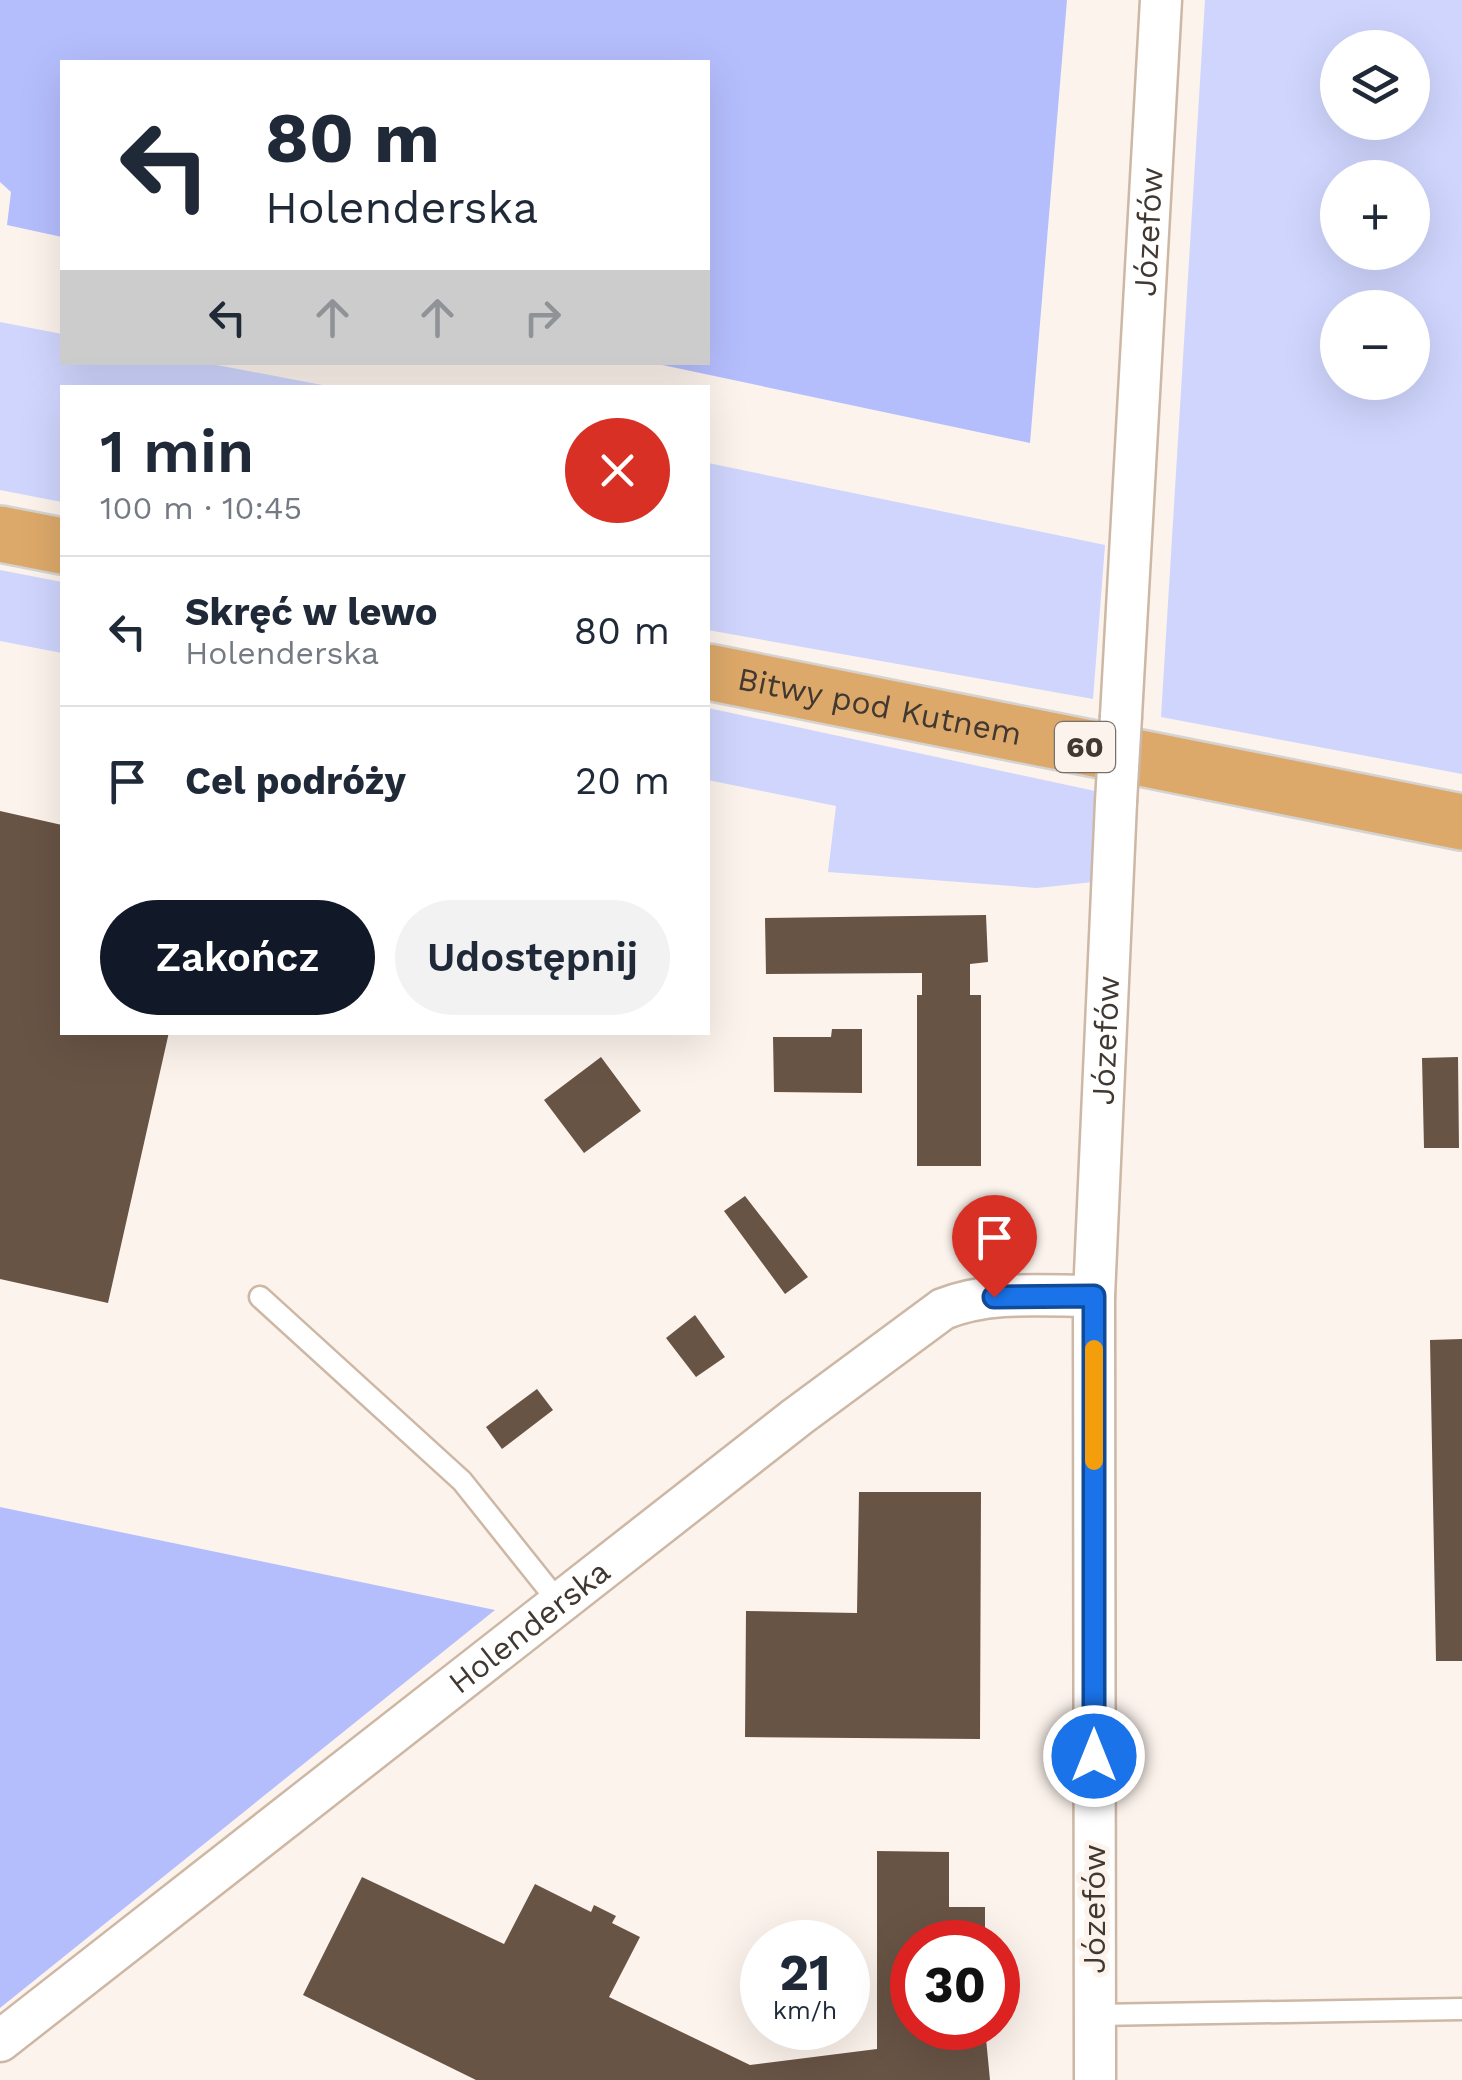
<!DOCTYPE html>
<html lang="pl">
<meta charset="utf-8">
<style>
body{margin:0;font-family:"Work Sans",sans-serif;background:#f2f2f3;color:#1f2937;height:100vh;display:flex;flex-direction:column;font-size:38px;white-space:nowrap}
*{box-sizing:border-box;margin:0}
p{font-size:32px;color:#747a83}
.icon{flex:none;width:55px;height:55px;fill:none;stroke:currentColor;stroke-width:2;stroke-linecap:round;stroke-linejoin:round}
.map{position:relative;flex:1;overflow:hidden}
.sheet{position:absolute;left:60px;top:385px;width:650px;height:650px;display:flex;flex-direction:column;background:#fff;border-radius:0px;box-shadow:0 10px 40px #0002}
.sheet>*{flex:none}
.guide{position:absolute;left:60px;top:60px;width:650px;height:305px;border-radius:0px;box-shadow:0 10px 40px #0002;background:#fff;color:#1f2937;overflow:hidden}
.buttons{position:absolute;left:1320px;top:30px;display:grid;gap:20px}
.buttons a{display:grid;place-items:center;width:110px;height:110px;border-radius:50%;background:#fff;box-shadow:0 10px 40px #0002;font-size:50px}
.speed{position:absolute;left:740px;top:1920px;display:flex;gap:20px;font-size:50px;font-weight:700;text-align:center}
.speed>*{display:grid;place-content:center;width:130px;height:130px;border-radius:50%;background:#fff;box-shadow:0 10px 40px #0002;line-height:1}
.speed small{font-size:25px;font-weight:400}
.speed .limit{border:15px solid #d22;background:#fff;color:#111}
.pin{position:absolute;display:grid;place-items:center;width:85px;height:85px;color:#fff;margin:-102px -42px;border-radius:50% 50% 50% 0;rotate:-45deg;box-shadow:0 0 10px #0007}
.pin .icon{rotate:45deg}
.me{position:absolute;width:110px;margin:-55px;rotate:0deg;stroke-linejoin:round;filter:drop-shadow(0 0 8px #0008)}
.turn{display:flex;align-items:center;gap:35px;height:210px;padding:0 40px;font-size:45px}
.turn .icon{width:130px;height:130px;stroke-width:2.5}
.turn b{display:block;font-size:70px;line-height:85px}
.lanes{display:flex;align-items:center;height:95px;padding:0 40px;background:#0003;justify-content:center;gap:50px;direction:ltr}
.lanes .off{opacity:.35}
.round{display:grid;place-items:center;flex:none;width:105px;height:105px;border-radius:52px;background:#f2f2f3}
.headline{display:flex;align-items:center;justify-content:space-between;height:170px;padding:0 40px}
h1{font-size:60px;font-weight:600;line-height:75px}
.primary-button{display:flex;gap:20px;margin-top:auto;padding:20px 40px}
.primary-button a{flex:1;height:115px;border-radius:60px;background:#111827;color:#fff;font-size:40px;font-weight:600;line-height:115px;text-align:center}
.primary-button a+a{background:#f2f2f3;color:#1f2937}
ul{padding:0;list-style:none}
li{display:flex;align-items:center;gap:30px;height:150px;padding:0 40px;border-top:2px solid #e0e1e3}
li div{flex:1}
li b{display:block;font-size:38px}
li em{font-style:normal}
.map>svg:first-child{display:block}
.green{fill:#cfd5fd;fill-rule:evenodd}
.forest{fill:#b5befd}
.building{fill:#685445}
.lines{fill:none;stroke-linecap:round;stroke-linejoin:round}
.service-casing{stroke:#cdb7a5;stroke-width:25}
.minor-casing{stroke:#cdb7a5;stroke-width:45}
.primary-casing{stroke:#d5d3d2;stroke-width:60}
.service{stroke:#fff;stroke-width:20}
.minor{stroke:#fff;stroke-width:40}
.primary{stroke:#dda96a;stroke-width:55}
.minor-bridge-casing{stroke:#cdb7a5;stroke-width:45;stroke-linecap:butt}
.minor-bridge{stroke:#fff;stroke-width:40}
.route-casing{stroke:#114b97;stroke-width:25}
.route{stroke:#1a73e8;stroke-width:18}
.slow{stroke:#f59e0b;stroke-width:18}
.labels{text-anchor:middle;stroke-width:10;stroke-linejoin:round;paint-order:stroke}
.shield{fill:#fcf3ec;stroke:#797069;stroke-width:2.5}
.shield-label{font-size:30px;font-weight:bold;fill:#413831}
.street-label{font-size:32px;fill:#413831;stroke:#fcf3ec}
</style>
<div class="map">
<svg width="1462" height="2080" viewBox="0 0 1462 2080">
<rect width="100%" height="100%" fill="#fcf3ec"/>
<!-- green -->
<path class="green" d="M 1205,0 L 1462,0 L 1462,774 L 1161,717 ZM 1338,48 L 1412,48 L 1412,122 L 1338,122 ZM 1338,178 L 1412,178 L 1412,252 L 1338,252 ZM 1338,308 L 1412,308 L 1412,382 L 1338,382 Z
M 0,322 L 62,334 L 62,362 L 206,363 L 333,387 L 62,388 L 62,502 L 0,490 Z
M 708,463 L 1105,545 L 1093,699 L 708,630 Z
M 0,570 L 62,582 L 62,653 L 0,641 Z
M 708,708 L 1095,791 L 1093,882 L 1037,888 L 828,872 L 836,806 L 708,780 Z"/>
<!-- forest -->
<path class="forest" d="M 0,0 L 1067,0 L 1030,443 L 653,363 L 708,362 L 708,62 L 62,62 L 62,237 L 7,225 L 11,192 L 0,182 Z
M 0,1507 L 495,1610 L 0,2008 Z"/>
<!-- building -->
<path class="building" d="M 0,811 L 62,825 L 62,1032 L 169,1032 L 108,1303 L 0,1279 Z
M 986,915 L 988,962 L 970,964 L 970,995 L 981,995 L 981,1166 L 917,1166 L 917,995 L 922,995 L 922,973 L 766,974 L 765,918 Z
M 832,1029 L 862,1029 L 862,1093 L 774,1092 L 773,1037 L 831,1037 Z
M 601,1057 L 641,1111 L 584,1153 L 544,1100 Z
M 1458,1057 L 1459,1148 L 1424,1148 L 1422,1058 Z
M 745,1196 L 808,1277 L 785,1294 L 724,1211 Z
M 695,1315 L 725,1357 L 696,1377 L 666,1338 Z
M 1462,1339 L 1462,1661 L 1436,1661 L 1430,1340 Z
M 537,1389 L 553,1410 L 502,1449 L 486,1427 Z
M 859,1492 L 981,1492 L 980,1739 L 745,1737 L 746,1611 L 857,1613 Z
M 877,1851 L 949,1852 L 949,1907 L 985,1907 L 985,1942 L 912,1942 L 912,2028 L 985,2028 L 990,2080 L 476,2080 L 303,1995 L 362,1877 L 504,1944 L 535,1884 L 591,1912 L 594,1905 L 616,1916 L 612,1923 L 640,1937 L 609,1997 L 750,2065 L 877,2049 Z"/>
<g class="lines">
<defs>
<path id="service" d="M 260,1297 L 462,1481 L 561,1605
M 1095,2015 L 1462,2009"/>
<g id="minor">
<path id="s1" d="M 1121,716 L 1161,0"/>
<path id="s2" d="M 0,2041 L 797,1417 L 943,1309 C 991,1290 1043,1296 1094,1296"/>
<path id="s3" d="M 1095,2080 L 1094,1296 L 1116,802"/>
</g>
<g id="primary">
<path d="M 0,534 L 62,546"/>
<path id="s4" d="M 708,672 L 1462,822"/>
</g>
</defs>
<!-- service casing -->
<use href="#service" class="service-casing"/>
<!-- minor casing -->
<use href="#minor" class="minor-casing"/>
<!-- primary casing -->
<use href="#primary" class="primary-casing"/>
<!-- service -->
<use href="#service" class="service"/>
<!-- minor -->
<use href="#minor" class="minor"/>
<!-- primary -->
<use href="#primary" class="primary"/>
<defs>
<path id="minor-bridge" d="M 1116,802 L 1121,716"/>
</defs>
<!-- minor-bridge casing -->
<use href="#minor-bridge" class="minor-bridge-casing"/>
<!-- minor-bridge -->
<use href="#minor-bridge" class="minor-bridge"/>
</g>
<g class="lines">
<defs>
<path id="route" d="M 994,1297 L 1094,1296 L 1094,1756"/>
</defs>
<!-- route casing -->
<use href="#route" class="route-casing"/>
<!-- route -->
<use href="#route" class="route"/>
<!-- slow -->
<path class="slow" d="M 1094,1349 L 1094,1461"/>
</g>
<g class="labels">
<!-- shield labels -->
<rect class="shield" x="1055" y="722" width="60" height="50" rx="8"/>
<g class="shield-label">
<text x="1085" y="757">60</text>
</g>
<!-- street labels -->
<g class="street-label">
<text dy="11" stroke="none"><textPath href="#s1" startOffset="485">Józefów</textPath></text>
<text dy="11" stroke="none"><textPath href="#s4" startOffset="175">Bitwy pod Kutnem</textPath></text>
<text dy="11" stroke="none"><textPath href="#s3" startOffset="1040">Józefów</textPath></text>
<text dy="11" stroke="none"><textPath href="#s2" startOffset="672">Holenderska</textPath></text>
<text transform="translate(1094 1909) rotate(-90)" y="11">Józefów</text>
</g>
</g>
</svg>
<div class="buttons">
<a><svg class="icon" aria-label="layers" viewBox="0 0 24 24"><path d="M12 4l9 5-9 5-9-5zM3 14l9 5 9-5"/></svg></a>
<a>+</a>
<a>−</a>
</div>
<div class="speed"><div>21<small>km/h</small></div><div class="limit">30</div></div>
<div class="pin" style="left:994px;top:1297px;background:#d93025"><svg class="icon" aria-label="arrive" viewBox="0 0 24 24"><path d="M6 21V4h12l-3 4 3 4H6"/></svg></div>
<svg class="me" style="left:1094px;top:1756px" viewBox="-20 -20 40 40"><circle r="17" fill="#1a73e8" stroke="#fff" stroke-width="3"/><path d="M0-11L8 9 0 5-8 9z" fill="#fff"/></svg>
<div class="guide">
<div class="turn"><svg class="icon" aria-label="left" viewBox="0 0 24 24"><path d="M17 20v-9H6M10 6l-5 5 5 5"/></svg><div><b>80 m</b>Holenderska</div></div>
<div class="lanes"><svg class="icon" aria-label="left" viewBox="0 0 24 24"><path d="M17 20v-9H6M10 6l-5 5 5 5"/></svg><svg class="icon off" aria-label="ahead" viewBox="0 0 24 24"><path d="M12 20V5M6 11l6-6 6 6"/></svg><svg class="icon off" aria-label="ahead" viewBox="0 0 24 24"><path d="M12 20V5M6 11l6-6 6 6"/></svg><svg class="icon off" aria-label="right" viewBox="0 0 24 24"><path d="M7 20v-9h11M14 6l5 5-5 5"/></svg></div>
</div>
<section class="sheet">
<div class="headline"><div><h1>1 min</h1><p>100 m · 10:45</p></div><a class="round" style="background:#d93025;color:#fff"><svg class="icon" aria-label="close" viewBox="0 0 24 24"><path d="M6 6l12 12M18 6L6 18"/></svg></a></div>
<ul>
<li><svg class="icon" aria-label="left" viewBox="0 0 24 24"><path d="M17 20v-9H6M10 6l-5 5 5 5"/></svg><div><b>Skręć w lewo</b><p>Holenderska</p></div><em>80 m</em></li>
<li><svg class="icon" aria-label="arrive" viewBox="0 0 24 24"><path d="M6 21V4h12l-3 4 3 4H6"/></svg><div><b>Cel podróży</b></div><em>20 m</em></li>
</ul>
<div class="primary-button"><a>Zakończ</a><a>Udostępnij</a></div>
</section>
</div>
